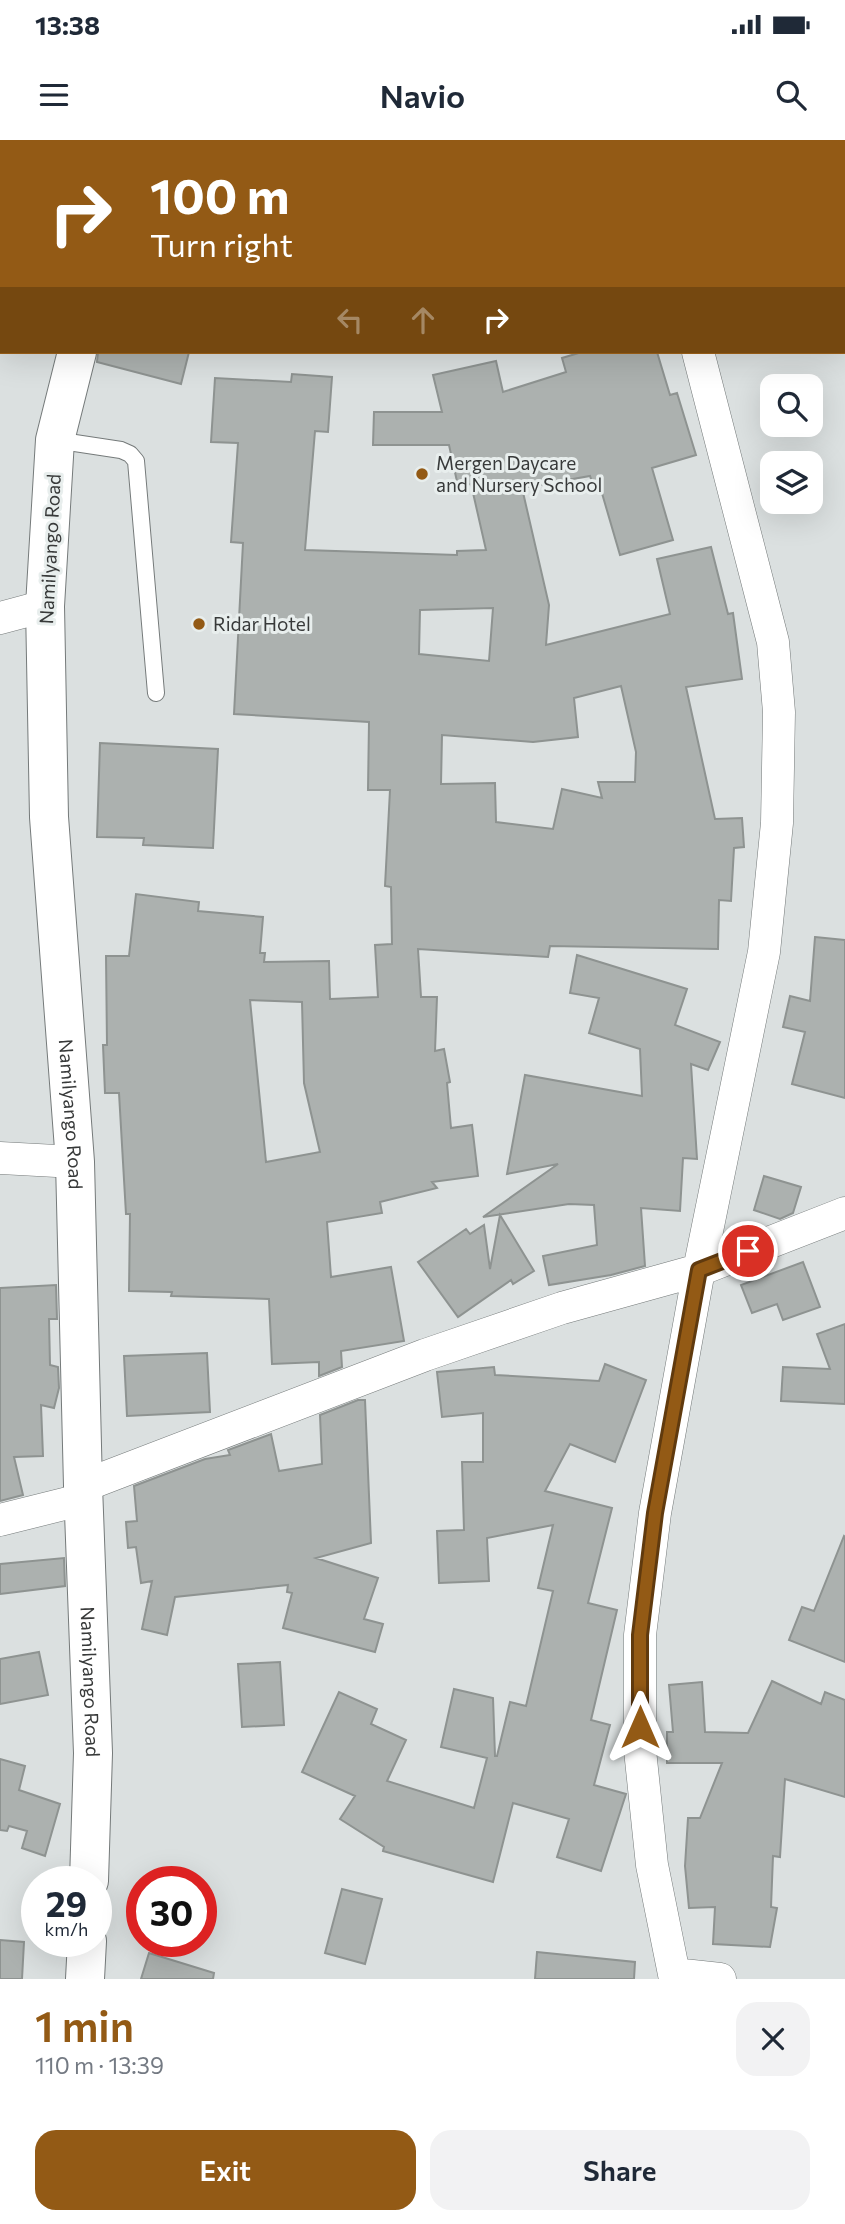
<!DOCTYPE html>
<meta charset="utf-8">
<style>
body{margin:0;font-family:Commissioner,sans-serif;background:#f2f2f3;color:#1f2937;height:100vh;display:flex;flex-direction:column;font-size:26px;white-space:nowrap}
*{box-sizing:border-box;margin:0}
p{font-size:23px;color:#747a83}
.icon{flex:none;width:38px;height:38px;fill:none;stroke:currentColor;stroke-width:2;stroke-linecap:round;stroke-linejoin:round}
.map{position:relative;height:1839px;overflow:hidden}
.drawer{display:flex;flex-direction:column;background:#fff;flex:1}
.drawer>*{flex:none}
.guide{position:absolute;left:0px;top:0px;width:845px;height:214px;box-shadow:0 7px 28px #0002;background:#935a15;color:#fff;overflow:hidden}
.tools{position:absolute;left:760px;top:234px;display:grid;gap:14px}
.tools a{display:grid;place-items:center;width:63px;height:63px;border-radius:14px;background:#fff;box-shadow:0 7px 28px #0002;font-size:35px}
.speed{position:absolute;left:21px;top:1726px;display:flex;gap:14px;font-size:35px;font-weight:700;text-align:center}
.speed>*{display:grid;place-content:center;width:91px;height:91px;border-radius:50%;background:#fff;box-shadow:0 7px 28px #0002;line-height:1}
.speed small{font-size:18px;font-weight:400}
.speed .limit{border:10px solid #d22;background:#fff;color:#111}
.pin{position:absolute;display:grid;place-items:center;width:60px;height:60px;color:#fff;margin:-30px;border:4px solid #fff;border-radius:50%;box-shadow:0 2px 7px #0007}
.me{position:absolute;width:77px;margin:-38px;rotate:0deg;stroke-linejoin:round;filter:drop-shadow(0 0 5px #0008)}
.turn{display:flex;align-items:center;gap:24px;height:147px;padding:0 35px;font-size:32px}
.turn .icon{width:91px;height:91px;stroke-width:2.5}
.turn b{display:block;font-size:49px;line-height:60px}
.lanes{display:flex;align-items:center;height:66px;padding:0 35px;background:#0003;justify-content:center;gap:35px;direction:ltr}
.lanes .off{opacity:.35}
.round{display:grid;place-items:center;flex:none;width:74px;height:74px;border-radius:21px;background:#f2f2f3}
.head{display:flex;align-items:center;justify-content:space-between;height:119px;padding:0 35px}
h1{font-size:42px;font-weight:600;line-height:52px;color:#935a15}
.action{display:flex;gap:14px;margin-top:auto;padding:14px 35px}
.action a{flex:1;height:80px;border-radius:21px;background:#935a15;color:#fff;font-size:28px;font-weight:600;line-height:80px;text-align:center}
.action a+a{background:#f2f2f3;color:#1f2937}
.status{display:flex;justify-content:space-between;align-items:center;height:49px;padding:0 35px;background:#fff;direction:ltr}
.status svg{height:19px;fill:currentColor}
header{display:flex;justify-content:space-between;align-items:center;height:91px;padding:0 35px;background:#fff;font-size:32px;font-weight:600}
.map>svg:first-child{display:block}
.building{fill:#acb1af;stroke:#8e9391;stroke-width:2;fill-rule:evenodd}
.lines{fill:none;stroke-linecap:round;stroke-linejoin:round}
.service-casing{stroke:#757a7a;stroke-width:18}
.minor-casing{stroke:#757a7a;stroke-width:33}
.secondary-casing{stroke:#757a7a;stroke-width:40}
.service{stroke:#fff;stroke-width:16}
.minor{stroke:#fff;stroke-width:32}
.secondary{stroke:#fff;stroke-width:38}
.route-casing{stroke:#603a0e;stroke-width:18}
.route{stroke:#935a15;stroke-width:12}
.poi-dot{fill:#935a15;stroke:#e8eeed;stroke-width:2.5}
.labels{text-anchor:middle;stroke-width:6;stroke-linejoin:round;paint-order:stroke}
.poi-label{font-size:19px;fill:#383a3a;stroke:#e8eeed;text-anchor:start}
.street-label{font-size:19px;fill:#383a3a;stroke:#e8eeed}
</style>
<div class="status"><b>13:38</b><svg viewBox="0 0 49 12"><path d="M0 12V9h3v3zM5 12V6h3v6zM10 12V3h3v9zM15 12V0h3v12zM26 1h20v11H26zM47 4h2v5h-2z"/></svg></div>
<header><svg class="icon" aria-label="menu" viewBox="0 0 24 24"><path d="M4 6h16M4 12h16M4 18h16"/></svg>Navio<svg class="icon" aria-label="search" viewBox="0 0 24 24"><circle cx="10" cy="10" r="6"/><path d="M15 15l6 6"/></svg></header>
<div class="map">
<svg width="845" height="1839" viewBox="0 0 845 1839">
<rect width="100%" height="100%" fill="#dbe0e0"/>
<!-- building -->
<path class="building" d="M 98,212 L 189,212 L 181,244 L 97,222 Z
M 582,212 L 657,212 L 670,255 L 677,253 L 696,315 L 652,328 L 673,400 L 620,415 L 599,343 L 593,345 L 590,336 L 522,348 L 549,465 L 546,505 L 670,474 L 657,419 L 711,407 L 728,474 L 733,473 L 742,539 L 686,547 L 715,679 L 742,678 L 744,707 L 734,708 L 731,761 L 719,760 L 718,809 L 550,806 L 548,817 L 418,809 L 421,857 L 437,857 L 435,911 L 444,909 L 450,942 L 447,943 L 451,988 L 472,985 L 478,1036 L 432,1042 L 437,1048 L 380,1062 L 382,1073 L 327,1082 L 331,1137 L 391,1127 L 404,1201 L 341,1211 L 342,1227 L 319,1236 L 319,1222 L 272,1224 L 269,1159 L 171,1156 L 172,1152 L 129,1151 L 130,1074 L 126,1074 L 119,953 L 105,953 L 103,905 L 107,905 L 106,816 L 129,816 L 136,754 L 199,762 L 198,771 L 263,777 L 260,813 L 265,813 L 264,822 L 329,821 L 330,859 L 378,857 L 375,805 L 392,804 L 391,747 L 385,746 L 390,650 L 368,650 L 369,582 L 234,574 L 243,403 L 231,402 L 238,303 L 211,302 L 215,238 L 291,242 L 292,234 L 332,237 L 328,292 L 315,291 L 305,410 L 457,415 L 457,411 L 486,410 L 471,344 L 458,346 L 449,305 L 373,305 L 374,272 L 442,272 L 433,235 L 496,221 L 503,252 L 566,232 L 562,218 ZM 493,468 L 489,521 L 419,514 L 420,470 ZM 621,546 L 636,612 L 635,642 L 598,642 L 602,658 L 562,649 L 553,689 L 496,682 L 495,643 L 441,644 L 442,595 L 533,602 L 578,597 L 574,558 ZM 250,860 L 302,862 L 304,943 L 320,1012 L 266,1022 Z
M 100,603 L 218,609 L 213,708 L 143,705 L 144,698 L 97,697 Z
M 815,797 L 845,800 L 845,958 L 792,944 L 805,892 L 783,887 L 790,856 L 810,861 Z
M 577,815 L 687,849 L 675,885 L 720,902 L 708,930 L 691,924 L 697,1019 L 683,1018 L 680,1071 L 641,1068 L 645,1126 L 611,1135 L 549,1145 L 543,1116 L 597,1105 L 594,1065 L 569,1064 L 483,1077 L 558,1024 L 507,1034 L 525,935 L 642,956 L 640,909 L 589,893 L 599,858 L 570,853 Z
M 764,1036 L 801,1047 L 793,1073 L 780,1079 L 754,1070 Z
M 500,1075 L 534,1131 L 513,1144 L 511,1140 L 458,1177 L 418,1122 L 466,1089 L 470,1094 L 484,1085 L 490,1129 Z
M 803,1122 L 820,1167 L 783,1180 L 777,1164 L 752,1173 L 741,1145 Z
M 56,1145 L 57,1179 L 49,1179 L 50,1225 L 58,1227 L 59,1248 L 54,1268 L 41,1265 L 43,1316 L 14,1317 L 23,1355 L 0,1361 L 0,1148 Z
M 845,1184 L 845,1264 L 781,1261 L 783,1227 L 830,1229 L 817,1194 Z
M 207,1213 L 210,1272 L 127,1276 L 124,1216 Z
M 605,1224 L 646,1240 L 615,1322 L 570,1304 L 545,1351 L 612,1368 L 588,1463 L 617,1470 L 591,1580 L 610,1585 L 594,1645 L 626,1654 L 601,1731 L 557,1717 L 569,1679 L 513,1663 L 493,1742 L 383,1711 L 384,1707 L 340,1679 L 355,1656 L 302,1632 L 339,1552 L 377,1569 L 371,1584 L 406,1600 L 387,1641 L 474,1668 L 487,1618 L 441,1607 L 454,1549 L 493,1558 L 495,1616 L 497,1616 L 510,1562 L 526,1566 L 553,1451 L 538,1448 L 553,1385 L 487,1398 L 489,1441 L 439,1443 L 437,1391 L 464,1390 L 462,1322 L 483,1322 L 483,1273 L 442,1277 L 437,1232 L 494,1227 L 495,1235 L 599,1241 Z
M 358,1260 L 365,1260 L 371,1403 L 316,1418 L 378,1438 L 364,1479 L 383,1484 L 375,1512 L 283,1488 L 292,1453 L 287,1452 L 288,1445 L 175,1457 L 167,1495 L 142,1489 L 152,1441 L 141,1443 L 136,1407 L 128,1408 L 126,1382 L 137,1381 L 134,1346 L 205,1319 L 230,1315 L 228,1310 L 271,1294 L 279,1331 L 322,1324 L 320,1275 Z
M 844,1396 L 845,1397 L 845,1522 L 789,1500 L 802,1467 L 814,1471 Z
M 64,1418 L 65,1446 L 0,1454 L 0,1424 Z
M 39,1512 L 48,1555 L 0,1564 L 0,1519 Z
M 280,1522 L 284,1585 L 242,1587 L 238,1524 Z
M 772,1541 L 821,1564 L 825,1552 L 845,1560 L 845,1657 L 785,1639 L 780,1717 L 773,1716 L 771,1767 L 777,1768 L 770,1807 L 713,1804 L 715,1767 L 689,1768 L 685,1726 L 688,1678 L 700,1678 L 722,1623 L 667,1623 L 667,1592 L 673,1592 L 669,1545 L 702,1542 L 705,1592 L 748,1593 Z
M 0,1619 L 25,1626 L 19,1650 L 60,1664 L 45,1716 L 22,1708 L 27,1691 L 9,1686 L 7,1691 L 0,1690 Z
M 342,1749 L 382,1759 L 365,1824 L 325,1813 Z
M 0,1800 L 24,1802 L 22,1839 L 0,1839 Z
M 537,1812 L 635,1822 L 634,1839 L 535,1839 Z
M 149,1813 L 214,1833 L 213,1839 L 141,1839 Z"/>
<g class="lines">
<defs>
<path id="service" d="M 55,300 L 121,310 L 130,314 L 136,321 L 156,553"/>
<path id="minor" d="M 647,0 L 647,2
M 0,478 L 45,466
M 0,1018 L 75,1022
M 83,1346 L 425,1215 L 562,1168 L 699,1130 L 845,1073
M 0,1380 L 84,1359
M 674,1834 L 720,1839
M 675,1839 L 652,1725 L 640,1610 L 640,1495 L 655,1373 L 699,1130 L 764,812 L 777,683 L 779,572 L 773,502 L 698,212"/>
<g id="secondary">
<path d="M 147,2 L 148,0"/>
<path id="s1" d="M 77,212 L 55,300 L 45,466 L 49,677 L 75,1022 L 83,1346 L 93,1613 L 89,1741"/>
<path d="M 85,1839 L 87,1801"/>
</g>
</defs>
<!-- service casing -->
<use href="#service" class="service-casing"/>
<!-- minor casing -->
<use href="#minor" class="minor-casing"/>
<!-- secondary casing -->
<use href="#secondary" class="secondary-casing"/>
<!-- service -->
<use href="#service" class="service"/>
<!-- minor -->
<use href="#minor" class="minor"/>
<!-- secondary -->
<use href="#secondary" class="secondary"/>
</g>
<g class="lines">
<defs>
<path id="route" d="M 640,1587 L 640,1495 L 655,1373 L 699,1130 L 748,1111"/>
</defs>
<!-- route casing -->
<use href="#route" class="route-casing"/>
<!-- route -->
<use href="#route" class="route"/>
</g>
<!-- markers -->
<g class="poi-dot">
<circle cx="422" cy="334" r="7"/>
<circle cx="199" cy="484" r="7"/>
</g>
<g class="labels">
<!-- poi labels -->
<g class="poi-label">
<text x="436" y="330">Mergen Daycare<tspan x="436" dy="22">and Nursery School</tspan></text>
<text x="213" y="491">Ridar Hotel</text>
</g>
<!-- street labels -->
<g class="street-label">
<text transform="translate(50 409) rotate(-87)" y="7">Namilyango Road</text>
<text dy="7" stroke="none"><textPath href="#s1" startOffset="766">Namilyango Road</textPath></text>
<text dy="7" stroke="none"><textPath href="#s1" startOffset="1334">Namilyango Road</textPath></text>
</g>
</g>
</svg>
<div class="tools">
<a><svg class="icon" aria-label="search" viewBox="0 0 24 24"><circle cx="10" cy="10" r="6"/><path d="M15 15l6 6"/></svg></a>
<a><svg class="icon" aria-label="layers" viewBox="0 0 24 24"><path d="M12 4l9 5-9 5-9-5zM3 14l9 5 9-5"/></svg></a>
</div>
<div class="speed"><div>29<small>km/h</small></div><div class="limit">30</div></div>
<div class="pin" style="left:748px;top:1111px;background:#d93025"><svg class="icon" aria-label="arrive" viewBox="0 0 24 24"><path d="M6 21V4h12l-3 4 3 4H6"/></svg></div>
<svg class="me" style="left:640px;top:1587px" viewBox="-20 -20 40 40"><path d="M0-17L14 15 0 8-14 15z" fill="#935a15" stroke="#fff" stroke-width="4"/></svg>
<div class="guide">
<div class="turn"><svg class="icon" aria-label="right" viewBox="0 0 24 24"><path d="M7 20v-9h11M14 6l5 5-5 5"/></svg><div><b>100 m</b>Turn right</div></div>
<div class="lanes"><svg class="icon off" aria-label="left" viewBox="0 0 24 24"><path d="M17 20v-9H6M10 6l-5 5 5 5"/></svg><svg class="icon off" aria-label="ahead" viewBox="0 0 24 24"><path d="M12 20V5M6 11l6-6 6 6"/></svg><svg class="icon" aria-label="right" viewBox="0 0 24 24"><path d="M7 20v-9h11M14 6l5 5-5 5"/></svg></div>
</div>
</div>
<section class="drawer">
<div class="head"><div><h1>1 min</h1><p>110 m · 13:39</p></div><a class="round"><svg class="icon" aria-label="close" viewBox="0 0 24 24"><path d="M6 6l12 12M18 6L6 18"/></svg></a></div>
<div class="action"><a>Exit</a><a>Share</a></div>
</section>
